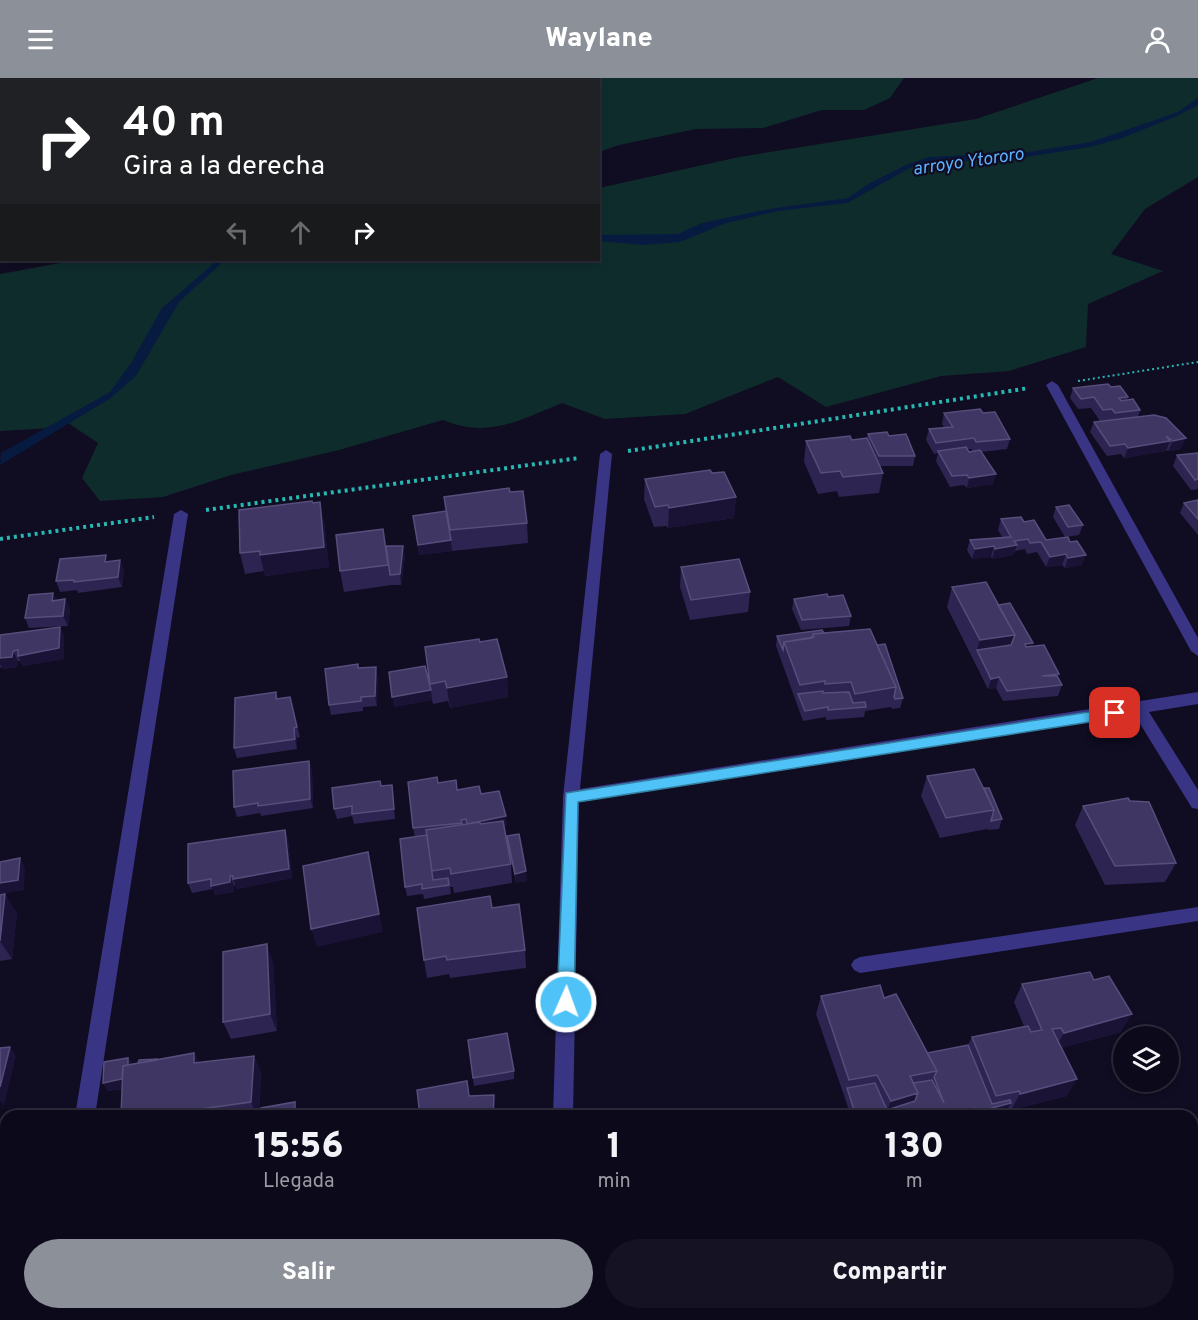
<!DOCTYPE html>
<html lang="es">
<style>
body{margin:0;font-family:Overpass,sans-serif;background:#151223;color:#f1f3f6;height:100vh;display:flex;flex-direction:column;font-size:22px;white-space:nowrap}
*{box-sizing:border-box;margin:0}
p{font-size:20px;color:#9a9aa2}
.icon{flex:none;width:33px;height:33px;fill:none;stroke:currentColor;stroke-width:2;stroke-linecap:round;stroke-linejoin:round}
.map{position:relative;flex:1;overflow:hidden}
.sheet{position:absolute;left:0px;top:1032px;width:1198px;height:210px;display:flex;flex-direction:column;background:#0c091a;border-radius:18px 18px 0 0;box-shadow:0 3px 9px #0003,0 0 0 2px #2c2a39}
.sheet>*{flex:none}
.top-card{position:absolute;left:0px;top:0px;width:600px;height:183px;box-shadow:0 3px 9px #0003,0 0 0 2px #2c2a39;background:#202124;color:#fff;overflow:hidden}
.fabs{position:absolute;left:1113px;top:948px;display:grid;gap:12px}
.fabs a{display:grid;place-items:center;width:66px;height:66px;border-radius:50%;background:#0c091a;box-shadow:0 3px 9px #0003,0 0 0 2px #2c2a39;font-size:30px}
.pin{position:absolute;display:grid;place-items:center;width:51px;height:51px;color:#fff;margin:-26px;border-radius:12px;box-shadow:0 3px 9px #0006}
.me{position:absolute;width:66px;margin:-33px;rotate:2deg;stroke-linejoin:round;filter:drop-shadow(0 0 4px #0008)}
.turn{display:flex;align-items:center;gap:21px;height:126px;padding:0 24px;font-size:27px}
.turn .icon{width:78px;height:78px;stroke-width:2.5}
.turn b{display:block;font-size:42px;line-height:51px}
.lanes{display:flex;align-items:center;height:57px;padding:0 24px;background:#0003;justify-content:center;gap:30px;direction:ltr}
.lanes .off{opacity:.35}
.eta{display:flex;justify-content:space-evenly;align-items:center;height:102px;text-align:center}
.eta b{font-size:36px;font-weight:800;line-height:42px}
.button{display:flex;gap:12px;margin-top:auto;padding:12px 24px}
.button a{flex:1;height:69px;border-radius:36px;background:#8c9099;color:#fff;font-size:24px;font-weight:800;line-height:69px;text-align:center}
.button a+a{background:#151223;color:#f1f3f6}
header{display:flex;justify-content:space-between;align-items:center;height:78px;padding:0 24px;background:#8c9099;color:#fff;font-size:27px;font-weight:800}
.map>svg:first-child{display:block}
.green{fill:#0f2c2c}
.water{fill:#071b41}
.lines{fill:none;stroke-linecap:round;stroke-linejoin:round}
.path-far1{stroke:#28b8b2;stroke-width:2;stroke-dasharray:2 3;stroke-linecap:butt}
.path{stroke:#28b8b2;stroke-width:4;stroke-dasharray:3 4;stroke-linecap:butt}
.minor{fill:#393584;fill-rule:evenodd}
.wall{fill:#2e2451;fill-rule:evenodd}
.shaded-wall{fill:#1a1336}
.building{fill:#3f3664;stroke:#574e7c;stroke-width:1.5}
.route{fill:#4fc3f7;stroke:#337fa1;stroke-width:1.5}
.labels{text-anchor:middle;stroke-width:4.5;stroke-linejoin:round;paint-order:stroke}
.far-water-label{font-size:18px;font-style:italic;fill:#5bb0ff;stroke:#100c22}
</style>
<header><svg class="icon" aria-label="menu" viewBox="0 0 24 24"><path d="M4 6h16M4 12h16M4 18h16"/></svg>Waylane<svg class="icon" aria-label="person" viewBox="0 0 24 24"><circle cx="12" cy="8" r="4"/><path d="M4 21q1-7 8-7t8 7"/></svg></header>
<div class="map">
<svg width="1198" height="1242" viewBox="0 0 1198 1242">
<rect width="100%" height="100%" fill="#100c22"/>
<!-- green -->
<path class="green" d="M 178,0 L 904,0 L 890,20 L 864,32 L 822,32 L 763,50 L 696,51 L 619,67 L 599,74 L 598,2 L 174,1 Z
M 1098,0 L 1198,0 L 1198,99 L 1145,131 L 1111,176 L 1163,193 L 1088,226 L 1086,269 L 1009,293 L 941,298 L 826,329 L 778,299 L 685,336 L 605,341 L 562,325 C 520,342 488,361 443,342 L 339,372 L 231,397 L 163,419 L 100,423 L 82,400 L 98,365 L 68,345 L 51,350 L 0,353 L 0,196 L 76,182 L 598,182 L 599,110 L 739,79 L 976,41 Z"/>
<!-- water -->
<path class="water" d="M 1198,20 L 1198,27 L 1177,38 L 1122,60 L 1090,69 L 1026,79 L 929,85 L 910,90 L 847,125 L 778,133 L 726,145 L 680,164 L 643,167 L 599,163 L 599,157 L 678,156 L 702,145 L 769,131 L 848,120 L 868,106 L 908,86 L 929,79 L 1029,74 L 1091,64 L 1178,34 Z
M 218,182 L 225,182 L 179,224 L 136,298 L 111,320 L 0,387 L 1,375 L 110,314 L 131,285 L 162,230 Z"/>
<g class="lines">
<!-- path-far1 -->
<path class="path-far1" d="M 1078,303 L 1198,284"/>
<!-- path -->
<path class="path" d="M 628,373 L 1029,310
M 206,432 L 579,380
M 0,461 L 154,439"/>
<!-- minor -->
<path class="minor" d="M 1052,303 L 1058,307 L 1198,560 L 1198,578 L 1191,573 L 1046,307 Z
M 606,372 L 612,376 L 580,711 L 1198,614 L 1198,626 L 1149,634 L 1198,712 L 1198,731 L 1192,730 L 1134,636 L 579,724 L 573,1038 L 553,1038 L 563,719 L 600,376 Z
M 181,432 L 188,436 L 95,1038 L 75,1038 L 174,436 Z
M 1198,829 L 1198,843 L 860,895 L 854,892 L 851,887 L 854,882 L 860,879 Z
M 45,1236 L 65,1236 L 64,1242 L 44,1242 Z
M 549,1236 L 569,1236 L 569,1242 L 549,1242 Z"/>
</g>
<!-- wall -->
<path class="wall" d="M 1111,309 L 1128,319 L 1127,322 L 1140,332 L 1138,339 L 1154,337 L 1181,371 L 1168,373 L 1167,372 L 1166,373 L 1124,380 L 1121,376 L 1107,378 L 1090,354 L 1094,344 L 1109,342 L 1100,343 L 1091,330 L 1078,331 L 1070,320 L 1073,310 Z
M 944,335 L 983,335 L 1010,361 L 1007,371 L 981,374 L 996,396 L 993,406 L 967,410 L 964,407 L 950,409 L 936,383 L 938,375 L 934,376 L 926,362 L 929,351 L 944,350 L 942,346 ZM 967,371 L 971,371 L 973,374 L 969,374 Z
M 868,356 L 889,358 L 915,378 L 913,388 L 880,388 L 883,395 L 879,415 L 839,419 L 837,413 L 818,416 L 804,384 L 806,363 L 852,362 L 867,360 Z
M 1198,375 L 1198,411 L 1191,412 L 1173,388 L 1177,377 Z
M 645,401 L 736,419 L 734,440 L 668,450 L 666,448 L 654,449 L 644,421 Z
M 510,414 L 527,445 L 528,465 L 452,473 L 419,477 L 413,438 L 445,434 L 444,419 Z
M 1198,422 L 1198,457 L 1180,435 L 1184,425 Z
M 313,425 L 324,444 L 329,489 L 265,498 L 264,493 L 245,496 L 240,475 Z
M 1056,429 L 1083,447 L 1079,457 L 1065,459 L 1053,439 Z
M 1001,441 L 1024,444 L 1046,462 L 1082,487 L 1065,490 L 1062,487 L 1046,489 L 1037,474 L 1027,476 L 1025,471 L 1015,473 L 1013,477 L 992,481 L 991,479 L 972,481 L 967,472 L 970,462 L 1002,459 L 998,452 Z
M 386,468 L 405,478 L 401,507 L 391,507 L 344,514 L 340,493 Z
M 108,483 L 124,492 L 122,509 L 78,515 L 77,512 L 60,514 L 56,503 Z
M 681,489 L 750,514 L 748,534 L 690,542 L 680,509 Z
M 952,509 L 998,527 L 1032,568 L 1059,596 L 1058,599 L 1062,607 L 1058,618 L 1003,623 L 996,610 L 988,611 L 947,529 Z
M 53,515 L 56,522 L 65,521 L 70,531 L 68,548 L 29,550 L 25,540 Z
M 828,519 L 851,538 L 849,548 L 801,552 L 792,531 L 794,521 Z
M 60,549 L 64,559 L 64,581 L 23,588 L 20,583 L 18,583 L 17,589 L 3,591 L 2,589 L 0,590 L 0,557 Z
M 870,551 L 903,620 L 900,630 L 892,631 L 891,629 L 865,633 L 864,639 L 826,642 L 826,639 L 803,643 L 776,568 L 777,558 Z
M 480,564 L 507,599 L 508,619 L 450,630 L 448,623 L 433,626 L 432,622 L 394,629 L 431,611 L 425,569 Z
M 358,590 L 378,600 L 377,628 L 363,629 L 363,633 L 331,637 L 329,627 Z
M 276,614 L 278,621 L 290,619 L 300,659 L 297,660 L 297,671 L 237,680 L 234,670 Z
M 309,683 L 312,693 L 313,730 L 261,738 L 260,735 L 237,739 L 234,729 Z
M 927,698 L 984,710 L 1002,741 L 999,751 L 988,752 L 987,751 L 940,760 L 921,718 Z
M 438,705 L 457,712 L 481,716 L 507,748 L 504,748 L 511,786 L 512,805 L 454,815 L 453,809 L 450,809 L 451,816 L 424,821 L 423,816 L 407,818 L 405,809 L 415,759 L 413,750 Z
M 381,708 L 393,717 L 395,741 L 354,746 L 352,738 L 337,741 L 334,731 Z
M 1130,723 L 1176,785 L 1165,804 L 1105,807 L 1075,747 L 1083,728 Z
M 285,752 L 288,762 L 292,800 L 237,811 L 235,807 L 234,808 L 234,814 L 215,817 L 213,811 L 192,815 L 188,805 Z
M 507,758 L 527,803 L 516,805 L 508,768 Z
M 0,817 L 17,835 L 12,881 L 0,883 Z
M 492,830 L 525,872 L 526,890 L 450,900 L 449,896 L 427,900 L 424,882 Z
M 273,884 L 277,953 L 231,961 L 223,944 Z
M 1022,906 L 1121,954 L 1061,970 L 1067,1018 L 1011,1032 L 1010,1030 L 1008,1030 L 1006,1033 L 989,1038 L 851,1038 L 816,936 L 821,918 L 884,920 L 927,975 L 968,967 L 972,959 L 1024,948 L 1014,924 Z
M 468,962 L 514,993 L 514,1001 L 474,1008 Z
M 194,975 L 199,985 L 254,978 L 261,995 L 259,1038 L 121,1038 L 122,1011 L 108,1013 L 103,1005 L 128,980 L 132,986 Z
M 6,1081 L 6,1169 L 0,1169 L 0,1082 Z
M 1198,1116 L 1198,1138 L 1192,1127 L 1192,1123 Z
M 735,1236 L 837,1236 L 839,1242 L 716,1242 L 717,1240 Z"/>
<!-- shaded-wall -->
<path class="shaded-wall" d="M 1186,360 L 1181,371 L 1168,373 L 1173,363 Z
M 1170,363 L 1166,373 L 1124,380 L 1128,370 Z
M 996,396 L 993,406 L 967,410 L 969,400 Z
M 736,419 L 734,440 L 668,450 L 669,430 Z
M 320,424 L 324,444 L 329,489 L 265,498 L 260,477 Z
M 451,462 L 452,473 L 419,477 L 418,467 Z
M 1017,467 L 1013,477 L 992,481 L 995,471 Z
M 403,468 L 405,478 L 401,507 L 400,496 Z
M 994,468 L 991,479 L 972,481 L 975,471 Z
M 1066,476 L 1062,487 L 1046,489 L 1050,479 Z
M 1086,477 L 1082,487 L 1065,490 L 1068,480 Z
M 120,482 L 124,492 L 122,509 L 118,499 Z
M 53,515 L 58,526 L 52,523 Z
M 65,521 L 70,531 L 68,548 L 63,538 Z
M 60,549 L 64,559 L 64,581 L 23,588 L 18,578 Z
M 1015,557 L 1008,577 L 977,572 L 980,562 Z
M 1033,565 L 1030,575 L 1025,566 Z
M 13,573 L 18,583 L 17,589 L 3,591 L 0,586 L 0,580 Z
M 376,589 L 378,600 L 377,628 L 375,618 Z
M 507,599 L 508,619 L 450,630 L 447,610 Z
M 999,599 L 996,610 L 988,611 L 991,601 Z
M 431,612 L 432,622 L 394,629 L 392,619 Z
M 294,650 L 297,660 L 297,671 L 295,661 Z
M 309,683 L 312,693 L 313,730 L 310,721 Z
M 506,738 L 507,748 L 469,755 L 467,746 Z
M 285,752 L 288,762 L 292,800 L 237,811 L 233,801 Z
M 368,774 L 383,854 L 317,869 L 311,851 Z
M 20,780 L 25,790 L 24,812 L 0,816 L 0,805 Z
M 526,793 L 527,803 L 516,805 L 515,796 Z
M 230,798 L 234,808 L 234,814 L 215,817 L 211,808 Z
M 5,816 L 17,835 L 12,881 L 0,863 Z
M 267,866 L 273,884 L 277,953 L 270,936 Z
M 1132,936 L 1121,954 L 1054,972 L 1064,955 Z
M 10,969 L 16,978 L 4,1028 L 0,1023 L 0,1009 Z
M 194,975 L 202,992 L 194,985 Z
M 254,978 L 261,995 L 259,1038 L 257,1038 L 251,1024 Z
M 128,980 L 133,989 L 132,1009 L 108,1013 L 103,1005 Z
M 1077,1001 L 1067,1018 L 1011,1032 L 1020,1016 Z
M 918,1015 L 911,1031 L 885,1038 L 891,1023 Z
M 494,1017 L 495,1025 L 495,1038 L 493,1038 Z
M 1011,1025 L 1006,1033 L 989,1038 L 975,1038 L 977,1034 Z
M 975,1030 L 970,1038 L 938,1038 L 948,1035 Z
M 290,1236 L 293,1236 L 293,1242 L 290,1242 Z"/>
<!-- building -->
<path class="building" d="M 1108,306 L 1111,309 L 1120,308 L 1128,319 L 1119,320 L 1121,323 L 1133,321 L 1140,332 L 1115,335 L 1112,331 L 1103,332 L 1094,319 L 1081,321 L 1073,310 Z
M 980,331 L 983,335 L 995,334 L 1010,361 L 976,364 L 974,360 L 936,365 L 929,351 L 953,349 L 944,335 Z
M 1154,337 L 1166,340 L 1186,360 L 1173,363 L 1166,358 L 1170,363 L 1128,370 L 1125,366 L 1110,368 L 1094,344 Z
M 887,354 L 889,358 L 906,356 L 915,378 L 879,378 L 868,356 Z
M 850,358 L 852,362 L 867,360 L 883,395 L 843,399 L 840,393 L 821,395 L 806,363 Z
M 966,369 L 969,374 L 980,372 L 996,396 L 969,400 L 967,397 L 952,398 L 938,373 Z
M 1198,375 L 1198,401 L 1195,402 L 1177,377 Z
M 710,392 L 712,395 L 724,394 L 736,419 L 669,430 L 668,427 L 655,429 L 645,401 Z
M 509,410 L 510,414 L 523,413 L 527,445 L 450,452 L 444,419 Z
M 1198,422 L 1198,441 L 1184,425 Z
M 312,423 L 313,425 L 320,424 L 324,469 L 260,477 L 260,473 L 240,475 L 239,432 Z
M 1069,427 L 1083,447 L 1068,449 L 1056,429 Z
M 446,433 L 451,462 L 418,467 L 413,438 Z
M 1021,439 L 1024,444 L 1034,442 L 1046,462 L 1068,459 L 1070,464 L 1077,463 L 1086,477 L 1068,480 L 1066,476 L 1050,479 L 1041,464 L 1030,465 L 1028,461 L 1014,463 L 1017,467 L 995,471 L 994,468 L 975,471 L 970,462 L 1011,459 L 1001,441 Z
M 383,451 L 388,487 L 340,493 L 336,457 Z
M 386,468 L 403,468 L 400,496 L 390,497 Z
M 106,477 L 105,484 L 120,482 L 118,499 L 74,504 L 74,502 L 56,503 L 60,481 Z
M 739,481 L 750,514 L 691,522 L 681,489 Z
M 986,504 L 1015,557 L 980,562 L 952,509 Z
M 53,515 L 52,523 L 65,521 L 63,538 L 25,540 L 29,517 Z
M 827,516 L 828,519 L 843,517 L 851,538 L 802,542 L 794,521 Z
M 1010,525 L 1033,565 L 1025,566 L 1026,569 L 1044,567 L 1059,596 L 1042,598 L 1057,598 L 1062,607 L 1007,613 L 999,599 L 991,601 L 977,572 L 1011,567 L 1015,557 L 998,527 Z
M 60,549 L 59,570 L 18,578 L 18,572 L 13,573 L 12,579 L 0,580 L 0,557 Z
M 870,551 L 896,609 L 855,616 L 851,604 L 825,606 L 825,603 L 800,607 L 784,564 L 814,559 L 813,556 Z
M 822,552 L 824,555 L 813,556 L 812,560 L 784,564 L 783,572 L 777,558 Z
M 479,561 L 480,564 L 497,561 L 507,599 L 447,610 L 445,603 L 430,606 L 425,569 Z
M 885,566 L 903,620 L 895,621 L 894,619 L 896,609 L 877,567 Z
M 358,586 L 358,590 L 376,589 L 375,618 L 361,619 L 361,623 L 329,627 L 325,591 Z
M 425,588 L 431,612 L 392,619 L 389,594 Z
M 823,613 L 823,615 L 849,614 L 853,625 L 865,624 L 866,629 L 828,632 L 828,629 L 805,633 L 798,616 Z
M 276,614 L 276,621 L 290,619 L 297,649 L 294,650 L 295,661 L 234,670 L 235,620 Z
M 309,683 L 310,721 L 258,728 L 258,725 L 234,729 L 233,693 Z
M 974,691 L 994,732 L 946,740 L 927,698 Z
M 437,699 L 438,705 L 456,702 L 457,712 L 479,708 L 481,716 L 499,713 L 506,738 L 467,746 L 466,741 L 461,742 L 462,745 L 413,750 L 408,704 Z
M 380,703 L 381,708 L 392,707 L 394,731 L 352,736 L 352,728 L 334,731 L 332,710 Z
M 984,710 L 989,710 L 1002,741 L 991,743 L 994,732 Z
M 1128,720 L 1130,723 L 1149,724 L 1176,785 L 1115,788 L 1083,728 Z
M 503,743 L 511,786 L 451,796 L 450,790 L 432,793 L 426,752 L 480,744 L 480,746 Z
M 285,752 L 289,791 L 233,801 L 233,798 L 230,798 L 230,804 L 211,808 L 211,801 L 188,805 L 188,766 Z
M 519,756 L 526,793 L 515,796 L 507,758 Z
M 427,757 L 433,802 L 448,800 L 449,807 L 422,811 L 422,806 L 405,809 L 400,761 Z
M 368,774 L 379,836 L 311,851 L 303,788 Z
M 20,780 L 18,802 L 0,805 L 0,784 Z
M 5,816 L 0,863 L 0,817 Z
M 490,818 L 492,830 L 519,826 L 525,872 L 447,882 L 446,878 L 424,882 L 417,830 Z
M 267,866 L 270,936 L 223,944 L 223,874 Z
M 1090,894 L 1094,902 L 1109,898 L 1132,936 L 1064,955 L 1061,950 L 1052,951 L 1077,1001 L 1020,1016 L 1019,1013 L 996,1018 L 972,959 L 1028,948 L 1031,954 L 1042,952 L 1022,906 Z
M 880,907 L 884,920 L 896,916 L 937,993 L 910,998 L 918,1015 L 891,1023 L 877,997 L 849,1002 L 821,918 Z
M 507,955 L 514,993 L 473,1000 L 468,962 Z
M 968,967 L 992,1026 L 1010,1022 L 1011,1025 L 977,1034 L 975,1030 L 938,1038 L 862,1038 L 860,1031 L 854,1032 L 847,1010 L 875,1005 L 887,1032 L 915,1023 L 918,1015 L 913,1005 L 932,1002 L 944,1025 L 934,999 L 937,993 L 927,975 Z
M 10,969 L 0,1009 L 0,970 Z
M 194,975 L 194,985 L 254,978 L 251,1024 L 150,1038 L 121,1038 L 123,988 Z
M 128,980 L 128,987 L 123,988 L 122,1001 L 103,1005 L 104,984 Z
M 157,981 L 157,982 L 138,985 L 139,982 Z
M 467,1003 L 469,1018 L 494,1017 L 493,1038 L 420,1038 L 417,1012 Z
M 295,1024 L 295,1033 L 315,1038 L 261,1038 L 261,1030 Z
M 6,1081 L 4,1092 L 6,1092 L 6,1160 L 0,1161 L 0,1082 Z
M 254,1236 L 290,1236 L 290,1242 L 254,1242 Z
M 375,1236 L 479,1236 L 479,1242 L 375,1242 Z
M 735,1236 L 756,1236 L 746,1240 L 745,1242 L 717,1242 L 717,1240 Z
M 756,1236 L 781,1236 L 783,1242 L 746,1242 L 746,1240 Z
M 781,1236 L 788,1236 L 790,1242 L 783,1242 Z
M 792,1236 L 837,1236 L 839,1242 L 794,1242 Z"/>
<!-- route -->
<path class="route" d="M 1115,630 L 1122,635 L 1115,640 L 578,724 L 574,924 L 571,929 L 566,932 L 560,929 L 557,924 L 566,715 Z"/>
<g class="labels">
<!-- far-water labels -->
<g class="far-water-label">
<text transform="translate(968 83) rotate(-8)" y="6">arroyo Ytororo</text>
</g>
</g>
</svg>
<div class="fabs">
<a><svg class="icon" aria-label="layers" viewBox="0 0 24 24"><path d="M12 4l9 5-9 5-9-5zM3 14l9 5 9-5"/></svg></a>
</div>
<div class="pin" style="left:1115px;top:635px;background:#d93025"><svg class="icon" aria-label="arrive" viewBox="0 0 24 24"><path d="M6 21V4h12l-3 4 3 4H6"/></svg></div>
<svg class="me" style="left:566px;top:924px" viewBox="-20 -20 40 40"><circle r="17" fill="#4fc3f7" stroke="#fff" stroke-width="3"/><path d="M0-11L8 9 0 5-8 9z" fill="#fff"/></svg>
<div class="top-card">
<div class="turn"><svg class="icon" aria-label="right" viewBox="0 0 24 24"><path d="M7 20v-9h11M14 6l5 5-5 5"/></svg><div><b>40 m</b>Gira a la derecha</div></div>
<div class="lanes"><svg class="icon off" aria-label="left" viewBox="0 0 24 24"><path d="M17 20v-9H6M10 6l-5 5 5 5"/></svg><svg class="icon off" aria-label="ahead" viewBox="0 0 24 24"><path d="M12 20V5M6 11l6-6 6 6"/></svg><svg class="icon" aria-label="right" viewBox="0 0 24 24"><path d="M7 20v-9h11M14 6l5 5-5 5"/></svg></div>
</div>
<section class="sheet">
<div class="eta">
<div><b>15:56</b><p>Llegada</p></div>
<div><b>1</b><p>min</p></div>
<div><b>130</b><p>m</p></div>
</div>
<div class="button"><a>Salir</a><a>Compartir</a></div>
</section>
</div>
